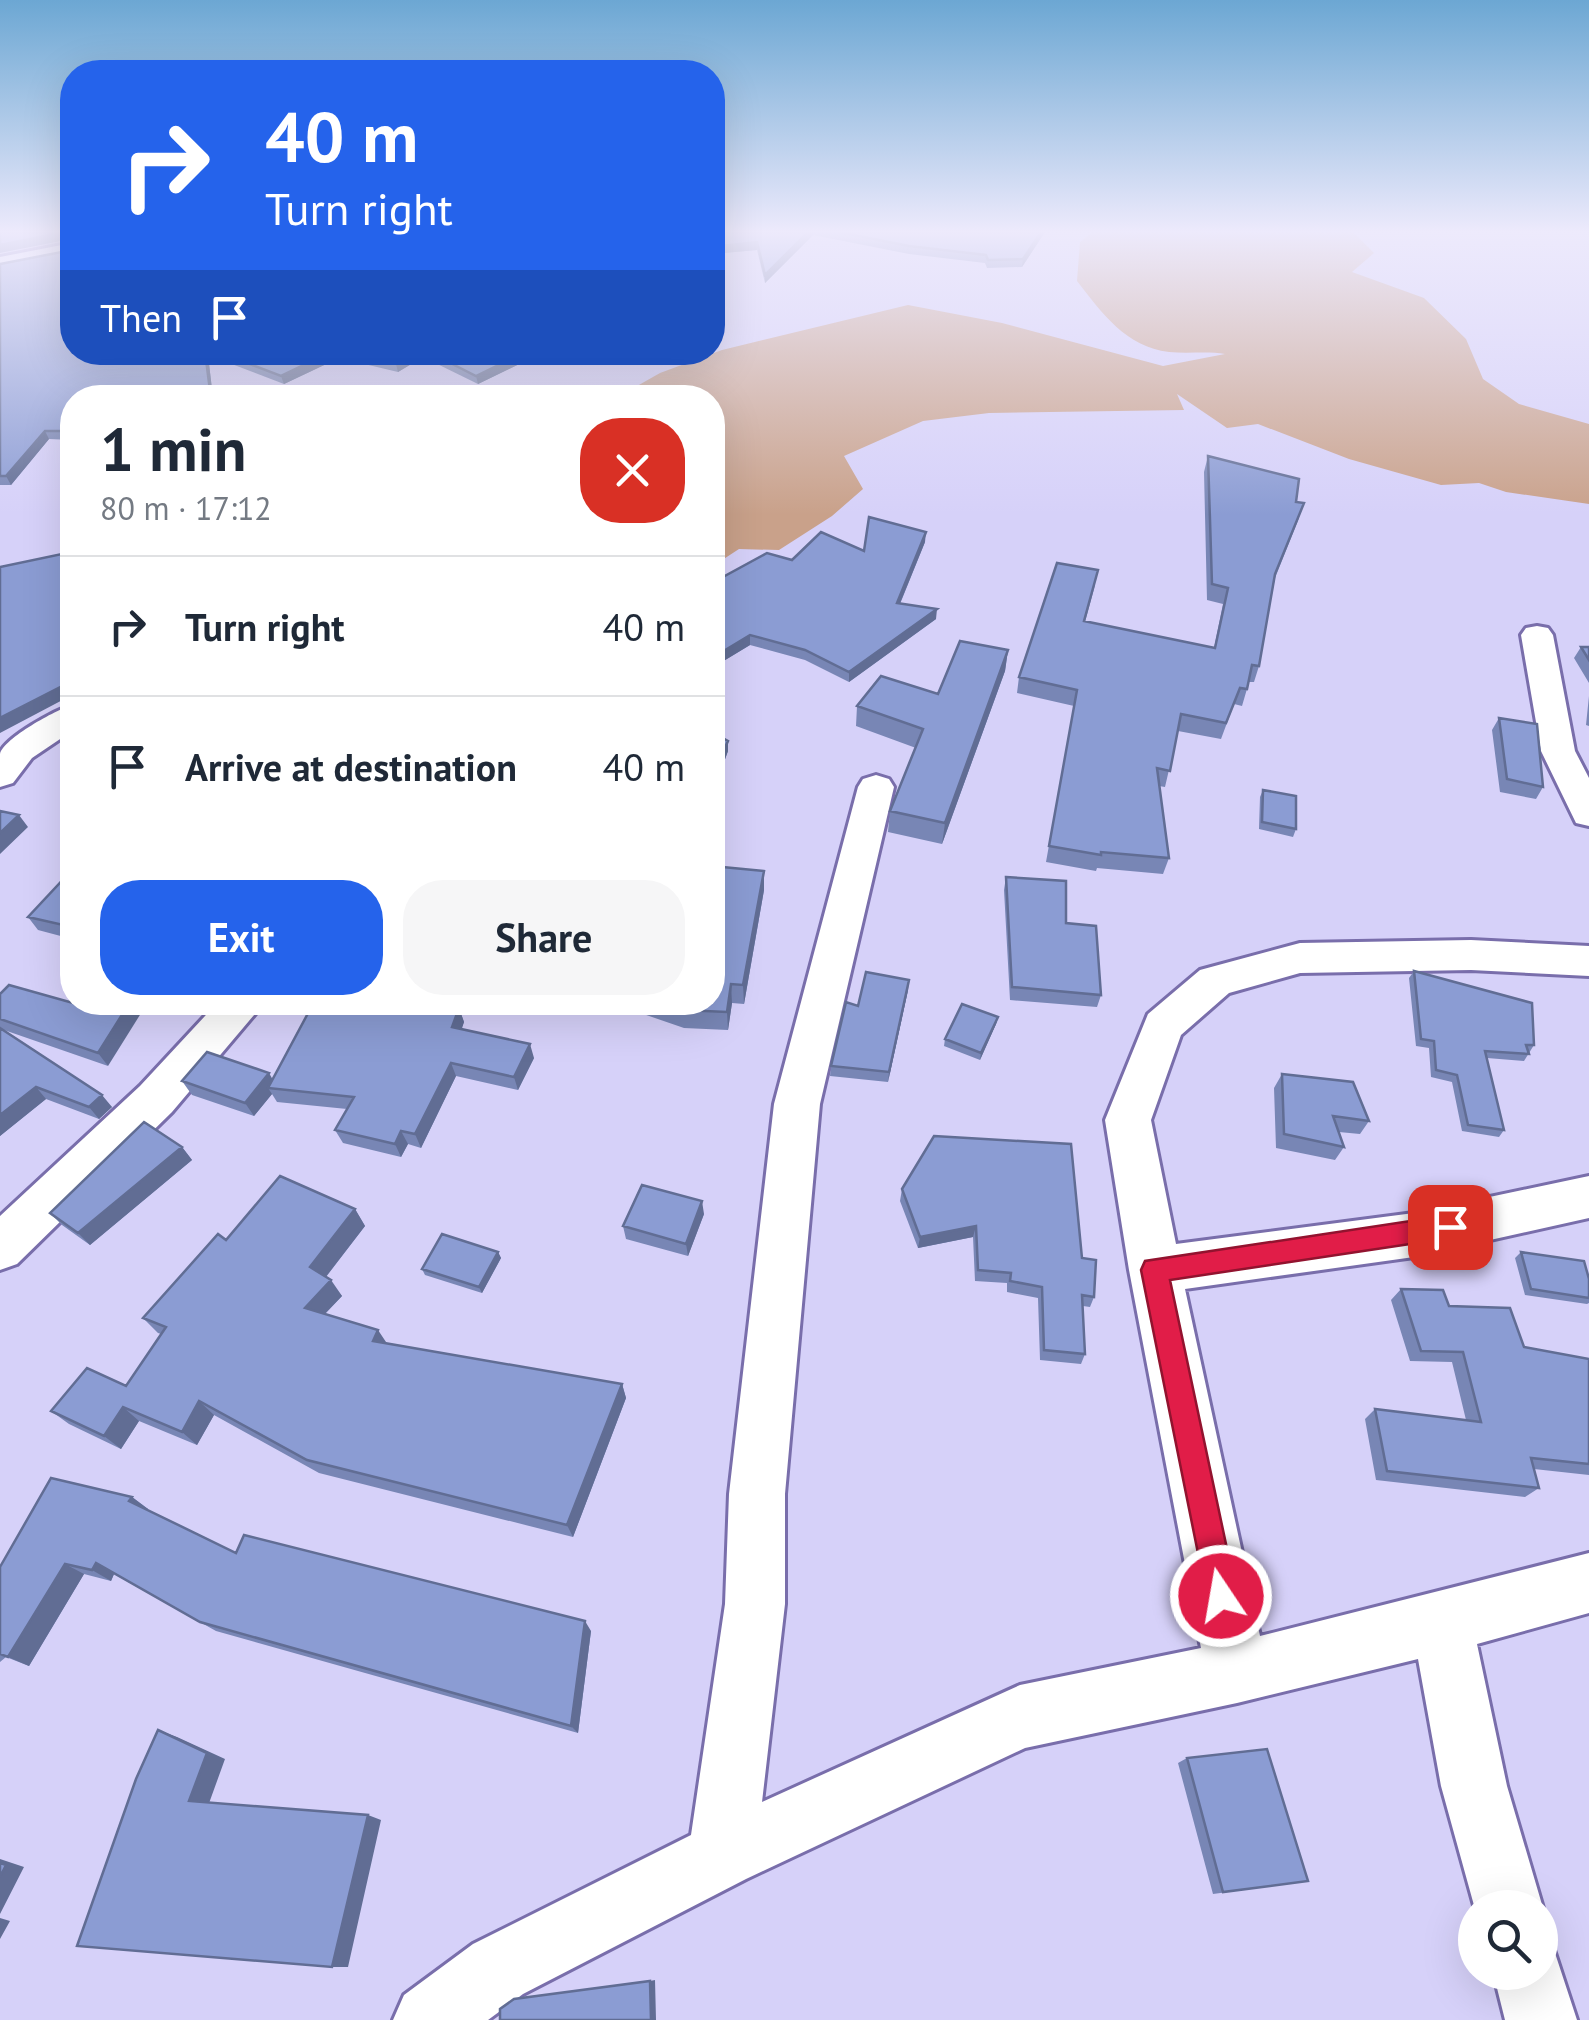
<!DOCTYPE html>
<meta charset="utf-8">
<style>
body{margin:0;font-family:"PT Sans",sans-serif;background:#f6f6f7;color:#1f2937;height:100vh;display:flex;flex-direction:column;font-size:38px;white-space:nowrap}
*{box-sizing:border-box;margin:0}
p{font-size:32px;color:#747a83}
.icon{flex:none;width:55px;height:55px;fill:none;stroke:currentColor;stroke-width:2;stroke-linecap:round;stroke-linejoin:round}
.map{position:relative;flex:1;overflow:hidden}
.panel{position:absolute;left:60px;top:385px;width:665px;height:630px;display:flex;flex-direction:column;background:#fff;border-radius:40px;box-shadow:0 10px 40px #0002}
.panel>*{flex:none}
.banner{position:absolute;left:60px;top:60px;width:665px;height:305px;border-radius:40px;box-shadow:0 10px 40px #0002;background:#2563eb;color:#fff;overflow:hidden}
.buttons{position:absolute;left:1458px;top:1890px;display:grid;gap:20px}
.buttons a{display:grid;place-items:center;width:100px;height:100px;border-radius:50%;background:#fff;box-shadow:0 10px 40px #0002;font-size:50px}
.pin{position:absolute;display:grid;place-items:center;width:85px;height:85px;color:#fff;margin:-42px;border-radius:20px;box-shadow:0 5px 15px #0006}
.me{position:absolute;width:110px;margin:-55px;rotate:348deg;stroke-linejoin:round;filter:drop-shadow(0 0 8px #0008)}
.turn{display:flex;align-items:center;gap:35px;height:210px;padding:0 40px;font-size:45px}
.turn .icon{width:130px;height:130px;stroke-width:2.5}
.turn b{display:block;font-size:70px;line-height:85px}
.then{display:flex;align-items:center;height:95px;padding:0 40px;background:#0003;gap:20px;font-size:38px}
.round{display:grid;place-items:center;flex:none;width:105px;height:105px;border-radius:40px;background:#f6f6f7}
.summary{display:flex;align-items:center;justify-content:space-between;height:170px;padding:0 40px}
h1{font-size:60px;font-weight:700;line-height:75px}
.button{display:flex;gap:20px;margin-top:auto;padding:20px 40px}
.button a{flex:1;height:115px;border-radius:40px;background:#2563eb;color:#fff;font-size:40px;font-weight:700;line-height:115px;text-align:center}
.button a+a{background:#f6f6f7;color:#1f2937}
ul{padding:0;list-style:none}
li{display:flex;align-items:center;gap:30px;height:140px;padding:0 40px;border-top:2px solid #e0e1e3}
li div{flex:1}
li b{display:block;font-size:38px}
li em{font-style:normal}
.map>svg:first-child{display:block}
.green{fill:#c9a18a}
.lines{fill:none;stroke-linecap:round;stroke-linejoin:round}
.minor-casing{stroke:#796eab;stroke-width:6}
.minor{fill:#fff;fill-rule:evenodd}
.wall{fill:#7886b5}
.shaded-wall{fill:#616d94}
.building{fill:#8b9cd3;stroke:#616d94;stroke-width:2.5}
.route{fill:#e11d48;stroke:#92132f;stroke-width:2.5}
</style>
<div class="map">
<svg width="1589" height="2020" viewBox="0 0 1589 2020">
<rect width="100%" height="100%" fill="#d6d1f9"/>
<!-- green -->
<path class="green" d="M 1093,232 L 1353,232 L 1374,253 L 1352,272 L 1424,298 L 1466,339 L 1483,379 L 1519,404 L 1589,424 L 1589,504 L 1506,492 L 1479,483 L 1441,485 L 1349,459 L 1258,424 L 1227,428 L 1177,394 L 1184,410 L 989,413 L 923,421 L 844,456 L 863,489 L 832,516 L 779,550 L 739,549 L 713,566 L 712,398 L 623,394 L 660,373 L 722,350 L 908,305 L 1002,323 L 1163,366 L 1225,354 C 1208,351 1188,354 1169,352 C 1126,347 1102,313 1077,281 L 1080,242 Z"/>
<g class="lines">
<defs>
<path id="minor" d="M 72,243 L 72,255 L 0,269 L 0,257 Z
M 1537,626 L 1548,628 L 1553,635 L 1575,751 L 1589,778 L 1589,826 L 1576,823 L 1541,751 L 1521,635 L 1526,628 Z
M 72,705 L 72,731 L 32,758 L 13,783 L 0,787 C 0,777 0,764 0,754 C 4,738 56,710 72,705 Z
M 876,775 L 889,779 L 894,787 L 820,1104 L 785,1494 L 785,1604 L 762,1802 L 1020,1685 L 1201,1648 L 1129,1270 L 1105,1120 L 1148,1014 L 1200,970 L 1300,943 L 1471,940 L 1589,946 L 1589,976 L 1471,970 L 1300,973 L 1229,993 L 1181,1035 L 1151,1120 L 1176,1244 L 1414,1213 L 1589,1176 L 1589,1218 L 1414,1257 L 1185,1289 L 1260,1636 L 1589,1553 L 1589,1613 L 1477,1644 L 1507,1786 L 1543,1908 L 1540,1916 L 1540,1908 L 1475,1909 L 1441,1786 L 1418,1659 L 1237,1703 L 1025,1748 L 746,1879 L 523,1994 L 488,2020 L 393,2020 L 404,1995 L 473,1944 L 691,1835 L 725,1604 L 729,1494 L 774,1104 L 858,787 L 863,779 Z
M 218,1002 L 265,1002 L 172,1112 L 17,1264 L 0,1270 L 0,1216 L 140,1086 Z
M 1540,1942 L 1553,1947 L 1577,2020 L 1505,2020 L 1493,1972 L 1540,1972 Z"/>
</defs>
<!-- minor casing -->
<use href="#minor" class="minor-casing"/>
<!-- minor -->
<use href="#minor" class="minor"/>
</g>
<!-- wall -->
<path class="wall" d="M 0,232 L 72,232 L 72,352 L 544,352 L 478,384 L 423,357 L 398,372 L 339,358 L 284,384 L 208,355 L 213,398 L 72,398 L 72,440 L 49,439 L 11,485 L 0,485 L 0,264 L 72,250 L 72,240 Z
M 712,232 L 1045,232 L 1022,267 L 987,268 L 985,263 L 909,254 L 813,235 L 765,283 L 757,250 L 712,254 Z
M 1208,456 L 1296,502 L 1299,518 L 1275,578 L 1259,666 L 1254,682 L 1249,682 L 1242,706 L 1234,704 L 1221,739 L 1178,731 L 1165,787 L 1159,786 L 1169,858 L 1163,874 L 1097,868 L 1096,871 L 1046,862 L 1074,706 L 1017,693 L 1019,677 L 1095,585 L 1085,622 L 1214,648 L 1223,604 L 1207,600 L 1204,472 Z
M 925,542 L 900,604 L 936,619 L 849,682 L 805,660 L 750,645 L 712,668 L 792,560 Z
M 1581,647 L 1589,647 L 1589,683 L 1574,658 Z
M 1008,650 L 1005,671 L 942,844 L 888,832 L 890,811 L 916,748 L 856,726 L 857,706 L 938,694 Z
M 1589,696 L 1589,726 L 1586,725 Z
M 1499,718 L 1543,787 L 1536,799 L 1500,792 L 1492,730 Z
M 712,732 L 728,741 L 728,751 L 724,762 L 712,759 Z
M 1263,790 L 1296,829 L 1293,837 L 1259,829 L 1260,797 Z
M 72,870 L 72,939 L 38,930 L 28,917 Z
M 764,871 L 764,890 L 744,1004 L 732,1003 L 728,1030 L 684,1028 L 623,1007 L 623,1002 L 712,1002 Z
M 1006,877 L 1066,923 L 1101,995 L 1097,1007 L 1010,1000 L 1004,890 Z
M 1414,971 L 1534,1045 L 1524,1061 L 1487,1058 L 1504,1130 L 1499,1137 L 1462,1131 L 1452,1082 L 1431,1077 L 1429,1048 L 1416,1046 L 1409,978 Z
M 908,990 L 888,1082 L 830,1076 L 831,1066 L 858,1006 Z
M 0,994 L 73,1003 L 108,1066 L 4,1030 L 112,1107 L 99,1119 L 46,1099 L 0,1136 Z
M 314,1002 L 394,1002 L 393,1004 L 459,1008 L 464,1022 L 461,1029 L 534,1058 L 518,1090 L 456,1076 L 421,1148 L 408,1144 L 401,1157 L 343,1143 L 335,1130 L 347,1109 L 277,1102 L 272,1094 L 254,1116 L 192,1095 L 182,1081 L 273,1080 Z
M 998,1017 L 996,1024 L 980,1060 L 944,1046 L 945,1039 Z
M 1282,1074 L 1369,1121 L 1360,1134 L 1339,1132 L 1344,1147 L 1335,1160 L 1276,1148 L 1274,1088 Z
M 182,1147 L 192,1160 L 90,1245 L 62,1225 L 50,1213 Z
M 902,1189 L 1082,1258 L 1094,1297 L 1090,1307 L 1083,1306 L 1085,1354 L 1081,1364 L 1040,1360 L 1038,1298 L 1007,1292 L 1007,1283 L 975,1281 L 973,1237 L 918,1248 L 900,1201 Z
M 355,1209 L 365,1226 L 326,1277 L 342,1296 L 325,1314 L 387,1343 L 622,1384 L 626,1398 L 573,1537 L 319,1473 L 214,1415 L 197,1445 L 139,1421 L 121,1449 L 69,1424 L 51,1411 L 126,1386 L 161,1334 L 158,1333 L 143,1318 L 226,1240 Z
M 704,1214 L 688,1256 L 626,1239 L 623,1226 Z
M 498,1252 L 501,1258 L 482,1293 L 425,1275 L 422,1269 Z
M 1521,1252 L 1589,1279 L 1589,1303 L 1587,1304 L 1525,1295 L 1515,1258 Z
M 1401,1289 L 1449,1306 L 1524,1347 L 1589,1359 L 1589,1475 L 1534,1469 L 1539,1488 L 1525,1497 L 1376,1480 L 1365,1419 L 1375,1409 L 1466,1420 L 1452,1362 L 1410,1361 L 1391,1300 Z
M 132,1497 L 148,1509 L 148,1510 L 236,1553 L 591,1631 L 578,1733 L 216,1631 L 114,1574 L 111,1581 L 84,1574 L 29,1666 L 6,1657 L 0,1662 L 0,1567 Z
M 1187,1758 L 1308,1881 L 1213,1894 L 1178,1763 Z"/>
<!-- shaded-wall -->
<path class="shaded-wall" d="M 64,232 L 68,232 L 71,239 L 0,253 L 0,245 Z
M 808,232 L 813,232 L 813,235 L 765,283 L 765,275 Z
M 1041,232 L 1045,232 L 1022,267 L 1023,259 Z
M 757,242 L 757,250 L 712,254 L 712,247 Z
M 205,352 L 208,355 L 213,398 L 211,398 Z
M 331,352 L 337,352 L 339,358 L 284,384 L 281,376 Z
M 415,352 L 422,352 L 423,357 L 398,372 L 396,364 Z
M 525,352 L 544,352 L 478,384 L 476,376 Z
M 45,431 L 49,439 L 11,485 L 6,476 Z
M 926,532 L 925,542 L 896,613 L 897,603 Z
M 937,609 L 936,619 L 849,682 L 849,672 Z
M 750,635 L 750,645 L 712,668 L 712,658 Z
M 1008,650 L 1005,671 L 942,844 L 945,823 Z
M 72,681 L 72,695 L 0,733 L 0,718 Z
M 728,741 L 728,751 L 724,762 L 723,752 Z
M 19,815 L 28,827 L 0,854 L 0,833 Z
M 764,871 L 764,890 L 744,1004 L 743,985 Z
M 909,980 L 908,990 L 888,1082 L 889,1072 Z
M 731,984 L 732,1003 L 728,1030 L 727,1012 Z
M 130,1002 L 148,1002 L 108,1066 L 98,1053 Z
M 459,1008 L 464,1022 L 458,1041 L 452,1027 Z
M 998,1017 L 996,1024 L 980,1060 L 981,1053 Z
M 530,1044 L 534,1058 L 518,1090 L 514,1077 Z
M 451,1063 L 456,1076 L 421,1148 L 415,1134 Z
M 269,1073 L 277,1087 L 268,1088 L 272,1094 L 254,1116 L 245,1103 Z
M 36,1087 L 46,1099 L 0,1136 L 0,1115 Z
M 102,1095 L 112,1107 L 99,1119 L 89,1107 Z
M 401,1131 L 408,1144 L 401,1157 L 395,1144 Z
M 182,1147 L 192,1160 L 90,1245 L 78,1233 Z
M 702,1201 L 704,1214 L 688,1256 L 686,1244 Z
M 355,1209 L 365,1226 L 321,1283 L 310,1267 Z
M 976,1226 L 973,1237 L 918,1248 L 920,1237 Z
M 498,1252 L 501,1258 L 482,1293 L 479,1287 Z
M 331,1280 L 342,1296 L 316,1323 L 305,1308 Z
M 378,1330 L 388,1345 L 373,1341 Z
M 622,1384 L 626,1398 L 573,1537 L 567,1525 Z
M 199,1401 L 214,1415 L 197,1445 L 182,1432 Z
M 123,1407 L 139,1421 L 121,1449 L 104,1436 Z
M 132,1497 L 148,1509 L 146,1513 L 129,1501 Z
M 96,1563 L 114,1574 L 111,1581 L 92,1570 Z
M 65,1564 L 84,1574 L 29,1666 L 8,1657 Z
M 585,1621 L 591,1631 L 578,1733 L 571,1726 Z
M 158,1730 L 177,1737 L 225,1759 L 208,1806 L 189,1801 Z
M 368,1815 L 381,1820 L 348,1967 L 332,1967 Z
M 0,1859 L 24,1867 L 0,1914 Z
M 0,1918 L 10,1921 L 0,1939 Z
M 655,1980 L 656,2020 L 651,2020 L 650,1981 Z"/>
<!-- building -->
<path class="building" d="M 0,232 L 64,232 L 0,245 Z
M 712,232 L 808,232 L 765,275 L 757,242 L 712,247 Z
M 839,232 L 1041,232 L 1023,259 L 988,260 L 986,255 L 909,246 Z
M 72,235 L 72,352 L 205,352 L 211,398 L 72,398 L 72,431 L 45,431 L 6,476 L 0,476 L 0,264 L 72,250 Z
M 219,352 L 331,352 L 281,376 Z
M 348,352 L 415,352 L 396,364 Z
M 429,352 L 525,352 L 476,376 Z
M 458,394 L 490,398 L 456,398 Z
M 1208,456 L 1299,479 L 1296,502 L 1304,503 L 1275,574 L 1259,666 L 1252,665 L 1247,689 L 1240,688 L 1226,723 L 1181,714 L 1170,771 L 1157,768 L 1169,858 L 1101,852 L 1101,855 L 1049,846 L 1077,690 L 1019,677 L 1057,563 L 1098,570 L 1084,621 L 1215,648 L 1228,588 L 1212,584 Z
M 869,517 L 926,532 L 897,603 L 937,609 L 849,672 L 805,650 L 750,635 L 712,658 L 712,583 L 767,553 L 792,560 L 821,532 L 864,551 Z
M 69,546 L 72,546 L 72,681 L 0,718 L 0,567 L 67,553 Z
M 960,641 L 1008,650 L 945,823 L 890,811 L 923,729 L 857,706 L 881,676 L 938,694 Z
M 1581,647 L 1589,647 L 1589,660 Z
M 1499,718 L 1537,724 L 1543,787 L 1507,779 Z
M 712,732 L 728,741 L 723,752 L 712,749 Z
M 1263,790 L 1296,796 L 1296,829 L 1262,822 Z
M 0,811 L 19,815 L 0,833 Z
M 712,866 L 764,871 L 743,985 L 731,984 L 727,1012 L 682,1010 L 660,1002 L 712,1002 Z
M 72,870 L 72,927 L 28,917 Z
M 1006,877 L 1066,881 L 1066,923 L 1096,926 L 1101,995 L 1012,987 Z
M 1414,971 L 1532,1003 L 1534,1045 L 1526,1045 L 1529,1054 L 1485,1051 L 1504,1130 L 1468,1125 L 1457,1075 L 1436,1070 L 1434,1041 L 1421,1039 Z
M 866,972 L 909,980 L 889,1072 L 831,1066 L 846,1002 L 858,1006 Z
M 9,985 L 73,1003 L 130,1002 L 98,1053 L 0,1019 L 0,994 Z
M 314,1002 L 381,1002 L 380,1004 L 459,1008 L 452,1027 L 530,1044 L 514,1077 L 451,1063 L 415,1134 L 401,1131 L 395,1144 L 335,1130 L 354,1097 L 268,1088 Z
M 962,1004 L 998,1017 L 981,1053 L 945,1039 Z
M 0,1028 L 102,1095 L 89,1107 L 36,1087 L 0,1115 Z
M 207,1052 L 269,1073 L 245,1103 L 182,1081 Z
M 1282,1074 L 1353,1082 L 1369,1121 L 1333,1116 L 1344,1147 L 1284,1134 Z
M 144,1122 L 182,1147 L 78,1233 L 50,1213 Z
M 934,1136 L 1071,1144 L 1082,1258 L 1096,1260 L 1094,1297 L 1082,1295 L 1085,1354 L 1044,1350 L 1042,1287 L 1010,1281 L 1011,1273 L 978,1270 L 976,1226 L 920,1237 L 902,1189 Z
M 280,1176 L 355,1209 L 310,1267 L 331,1280 L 305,1308 L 378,1330 L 373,1341 L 622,1384 L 567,1525 L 307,1460 L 199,1401 L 182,1432 L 123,1407 L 104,1436 L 51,1411 L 87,1368 L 126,1386 L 166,1327 L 143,1318 L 218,1234 L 226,1240 Z
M 642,1185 L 702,1201 L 686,1244 L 623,1226 Z
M 442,1234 L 498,1252 L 479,1287 L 422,1269 Z
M 1521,1252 L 1584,1261 L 1589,1279 L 1589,1298 L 1531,1289 Z
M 1401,1289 L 1443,1290 L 1449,1306 L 1510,1308 L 1524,1347 L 1589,1359 L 1589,1464 L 1531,1458 L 1539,1488 L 1387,1471 L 1375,1409 L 1481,1422 L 1463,1352 L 1421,1351 Z
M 51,1478 L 132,1497 L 129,1501 L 236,1553 L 244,1535 L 585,1621 L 571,1726 L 200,1622 L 96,1563 L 92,1570 L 65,1564 L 8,1657 L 0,1654 L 0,1567 Z
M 158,1730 L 207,1753 L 189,1801 L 368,1815 L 332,1967 L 77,1946 L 136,1779 Z
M 1267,1749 L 1308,1881 L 1223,1892 L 1187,1758 Z
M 0,1863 L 6,1865 L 0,1877 Z
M 650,1981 L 651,2020 L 500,2020 L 500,2009 L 514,1999 Z"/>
<!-- sky -->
<linearGradient id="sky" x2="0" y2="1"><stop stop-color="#6ca7d3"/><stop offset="0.45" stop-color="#edeafc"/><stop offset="1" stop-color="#edeafc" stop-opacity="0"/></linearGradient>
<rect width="1589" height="515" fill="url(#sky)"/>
<!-- route -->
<path class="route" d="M 1450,1215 L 1459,1219 L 1463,1227 L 1459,1235 L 1450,1238 L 1170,1280 L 1237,1596 L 1232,1608 L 1221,1612 L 1209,1608 L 1141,1270 L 1145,1261 Z"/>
</svg>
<div class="buttons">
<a><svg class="icon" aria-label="search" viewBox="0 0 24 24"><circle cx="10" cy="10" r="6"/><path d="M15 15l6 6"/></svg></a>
</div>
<div class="pin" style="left:1450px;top:1227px;background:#d93025"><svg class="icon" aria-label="arrive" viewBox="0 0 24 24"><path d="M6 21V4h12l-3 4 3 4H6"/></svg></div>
<svg class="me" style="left:1221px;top:1596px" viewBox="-20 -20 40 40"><circle r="17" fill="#e11d48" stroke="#fff" stroke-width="3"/><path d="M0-11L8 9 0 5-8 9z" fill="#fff"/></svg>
<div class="banner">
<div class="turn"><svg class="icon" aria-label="right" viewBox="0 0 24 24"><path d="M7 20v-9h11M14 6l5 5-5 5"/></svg><div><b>40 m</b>Turn right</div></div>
<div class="then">Then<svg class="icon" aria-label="arrive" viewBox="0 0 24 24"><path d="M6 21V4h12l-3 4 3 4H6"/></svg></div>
</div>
<section class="panel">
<div class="summary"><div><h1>1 min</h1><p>80 m · 17:12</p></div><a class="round" style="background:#d93025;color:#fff"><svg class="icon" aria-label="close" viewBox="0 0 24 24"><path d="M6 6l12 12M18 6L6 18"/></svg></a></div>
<ul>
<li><svg class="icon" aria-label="right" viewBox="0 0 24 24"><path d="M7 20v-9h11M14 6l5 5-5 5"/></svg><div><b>Turn right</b></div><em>40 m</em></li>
<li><svg class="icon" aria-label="arrive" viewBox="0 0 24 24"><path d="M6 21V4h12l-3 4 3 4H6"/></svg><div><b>Arrive at destination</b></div><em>40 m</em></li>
</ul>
<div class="button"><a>Exit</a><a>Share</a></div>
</section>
</div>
